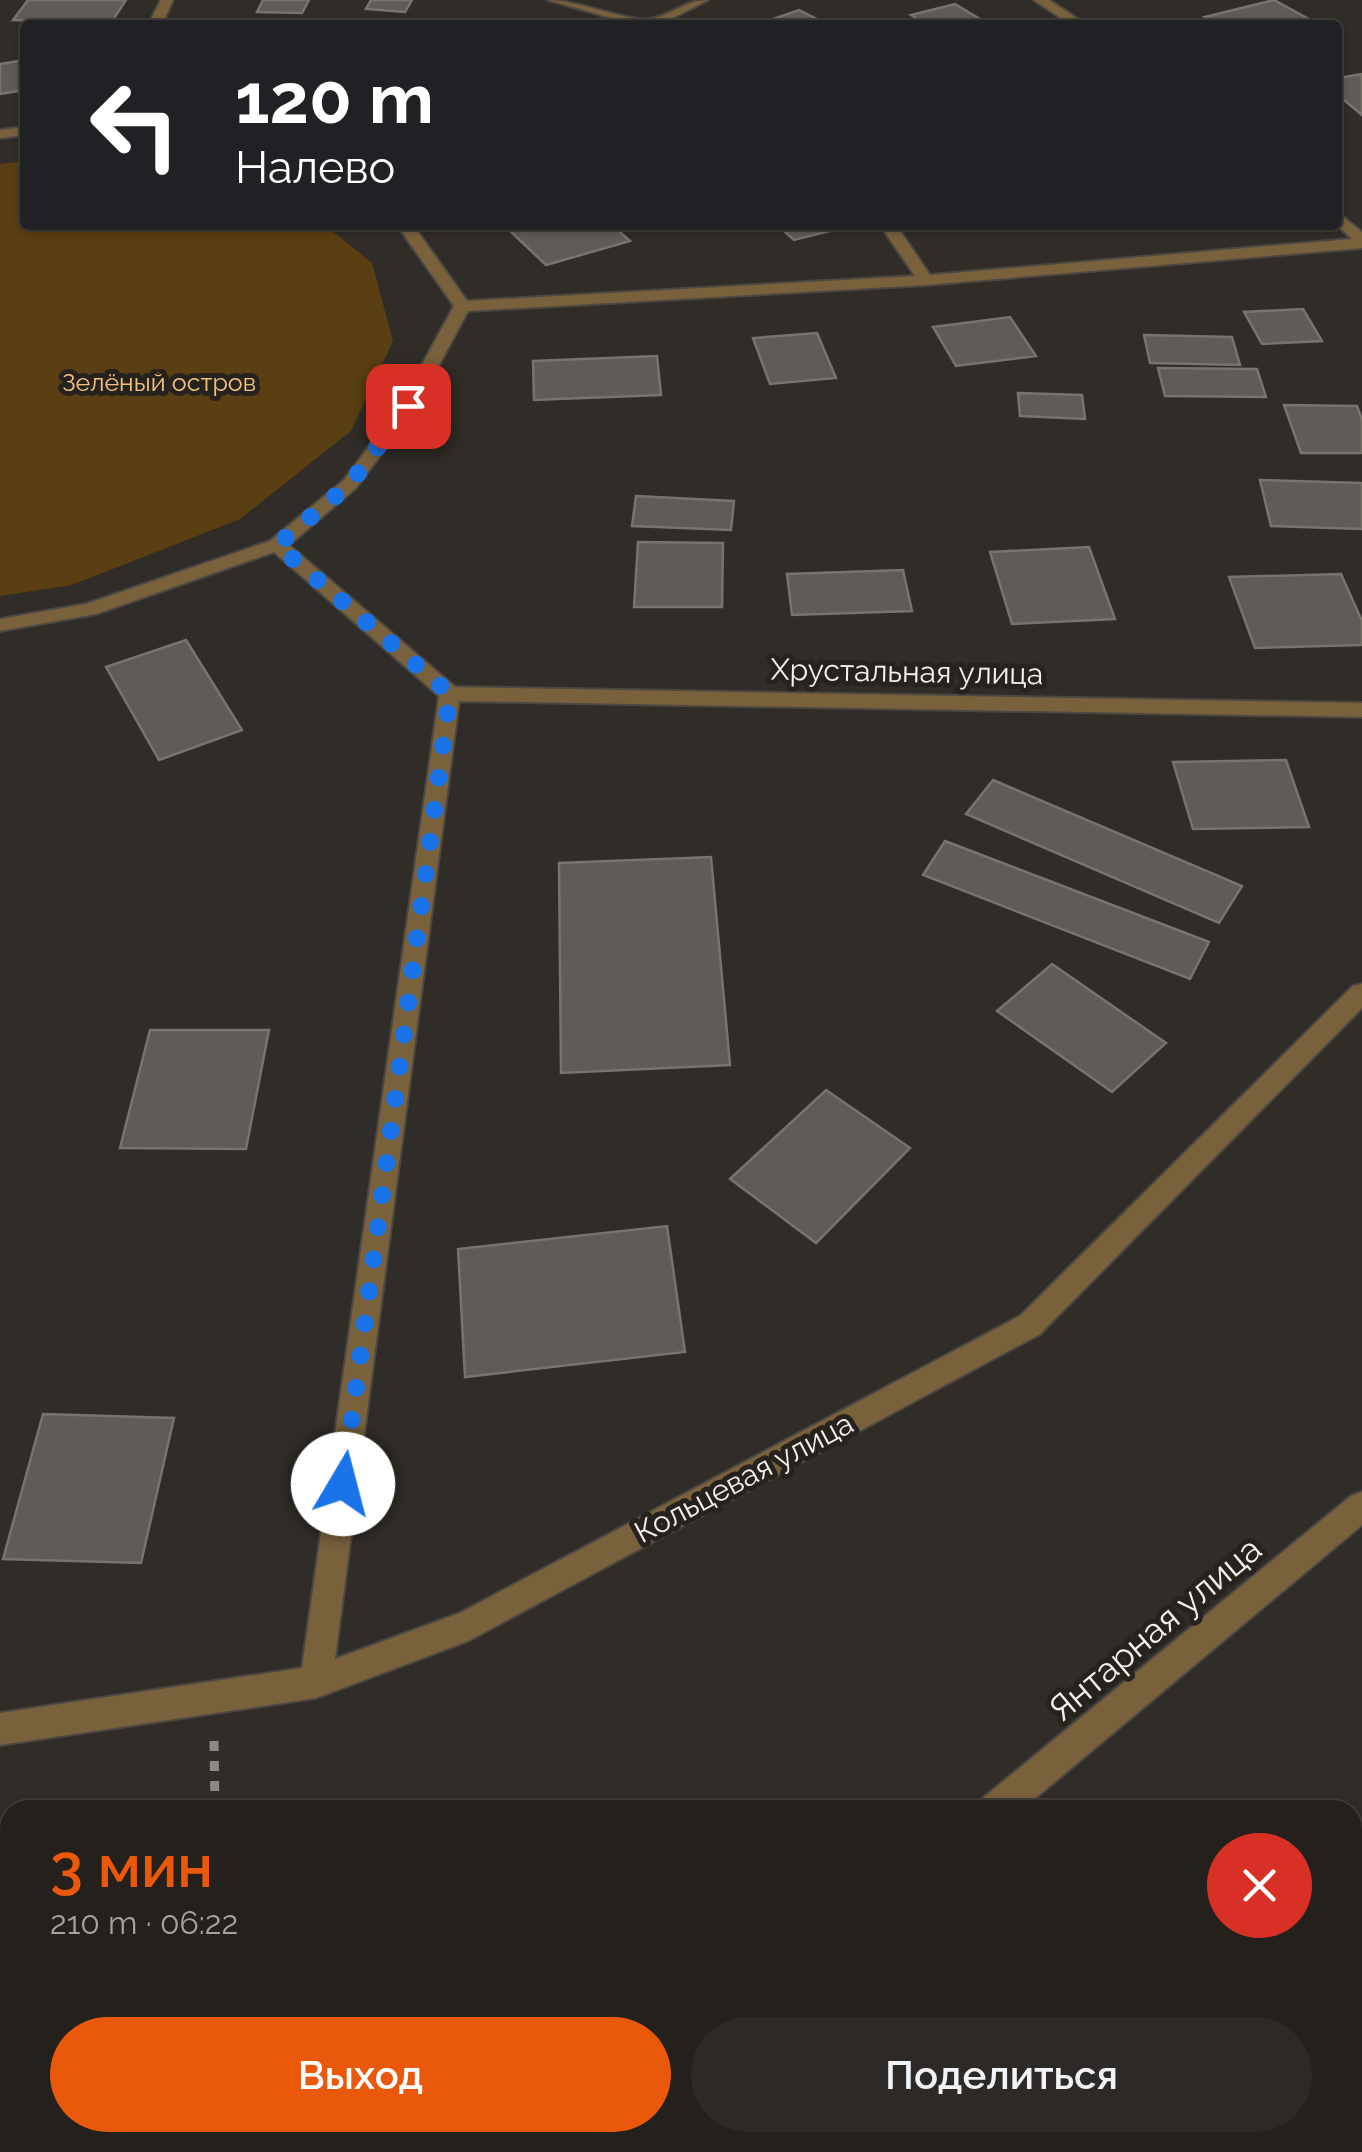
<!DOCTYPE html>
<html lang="ru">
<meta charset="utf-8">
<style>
body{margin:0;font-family:Raleway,sans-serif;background:#2c2926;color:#f1f3f6;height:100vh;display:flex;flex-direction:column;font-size:38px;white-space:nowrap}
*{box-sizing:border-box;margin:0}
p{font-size:32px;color:#a3a3a4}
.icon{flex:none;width:55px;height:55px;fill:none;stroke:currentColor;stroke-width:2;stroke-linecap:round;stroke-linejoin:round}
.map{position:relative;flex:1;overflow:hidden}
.drawer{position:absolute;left:0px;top:1800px;width:1362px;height:352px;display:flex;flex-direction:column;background:#24211d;border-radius:30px 30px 0 0;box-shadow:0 2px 8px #0004,0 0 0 2px #413e3b}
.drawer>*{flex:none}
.guide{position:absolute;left:20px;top:20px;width:1322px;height:210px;border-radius:10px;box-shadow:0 2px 8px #0004,0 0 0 2px #413e3b;background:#202124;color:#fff;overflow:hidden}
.pin{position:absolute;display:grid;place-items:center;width:85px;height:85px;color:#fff;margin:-42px;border-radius:20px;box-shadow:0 5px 15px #0006}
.me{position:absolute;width:110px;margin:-55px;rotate:8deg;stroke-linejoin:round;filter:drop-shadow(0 0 8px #0008)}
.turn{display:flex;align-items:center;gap:35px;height:210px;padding:0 50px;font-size:45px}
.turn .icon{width:130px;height:130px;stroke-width:2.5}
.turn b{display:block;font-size:70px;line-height:85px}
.round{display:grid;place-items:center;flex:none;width:105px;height:105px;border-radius:52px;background:#2c2926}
.summary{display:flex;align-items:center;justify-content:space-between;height:170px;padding:0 50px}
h1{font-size:60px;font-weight:600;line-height:75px;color:#ea580c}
.action{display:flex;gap:20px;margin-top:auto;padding:20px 50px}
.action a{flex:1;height:115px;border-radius:60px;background:#ea580c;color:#fff;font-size:40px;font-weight:600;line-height:115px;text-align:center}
.action a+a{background:#2c2926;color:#f1f3f6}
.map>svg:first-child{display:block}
.green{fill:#593f12}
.building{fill:#5f5b56;stroke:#77736d;stroke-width:2.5}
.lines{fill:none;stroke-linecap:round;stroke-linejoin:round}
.minor-casing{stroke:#4b4743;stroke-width:4}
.path{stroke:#8d8985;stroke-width:9;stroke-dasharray:10 10;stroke-linecap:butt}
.minor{fill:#79613c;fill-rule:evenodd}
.route{stroke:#1a73e8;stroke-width:18;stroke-dasharray:0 32.4}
.labels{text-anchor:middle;stroke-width:10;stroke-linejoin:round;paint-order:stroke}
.far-park-label{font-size:25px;fill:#f3c47b;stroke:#26221e}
.street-label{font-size:30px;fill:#f3f0ed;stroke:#26221e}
.near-street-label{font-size:35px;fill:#f3f0ed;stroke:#26221e}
</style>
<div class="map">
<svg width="1362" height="2152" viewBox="0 0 1362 2152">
<rect width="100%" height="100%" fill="#302c27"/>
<!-- green -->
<path class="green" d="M 25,161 L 25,225 L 325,225 L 372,263 L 393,341 L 351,431 L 240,519 L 72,585 L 0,596 L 0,164 Z"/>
<!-- building -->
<path class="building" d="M 28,0 L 126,0 L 111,23 L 13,20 Z
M 263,0 L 309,0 L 302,13 L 257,12 Z
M 371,0 L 412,0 L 405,12 L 366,9 Z
M 1274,0 L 1320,25 L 1220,25 L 1205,17 Z
M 955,4 L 990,25 L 927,25 L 911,15 Z
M 799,10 L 829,25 L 756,25 Z
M 25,60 L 25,90 L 0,94 L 0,64 Z
M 1362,74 L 1362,115 L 1338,95 L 1338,78 Z
M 524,225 L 612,225 L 630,241 L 546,265 L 508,229 Z
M 777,225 L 854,225 L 794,240 Z
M 1303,309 L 1322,341 L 1262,344 L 1244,312 Z
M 1010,317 L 1036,356 L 956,366 L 933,327 Z
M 817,333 L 836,378 L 770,384 L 753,338 Z
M 1144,335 L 1232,337 L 1240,365 L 1150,363 Z
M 657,356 L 661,395 L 534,400 L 533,361 Z
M 1158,368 L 1257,369 L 1266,397 L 1165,396 Z
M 1018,393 L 1082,395 L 1085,419 L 1020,416 Z
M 1284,405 L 1357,406 L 1362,420 L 1362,453 L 1301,453 Z
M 1260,480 L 1362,483 L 1362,529 L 1271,526 Z
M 636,496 L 734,501 L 731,530 L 632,526 Z
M 638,542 L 723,543 L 722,607 L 634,607 Z
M 1089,547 L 1115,619 L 1012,624 L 990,552 Z
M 903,570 L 912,611 L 792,615 L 787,574 Z
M 1341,574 L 1362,621 L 1362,645 L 1255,648 L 1229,577 Z
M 186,640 L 242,730 L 159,760 L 106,667 Z
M 1286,760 L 1309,827 L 1193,829 L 1173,762 Z
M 993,780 L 1242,886 L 1219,923 L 966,814 Z
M 945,841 L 1209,942 L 1190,979 L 923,875 Z
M 711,857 L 730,1065 L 561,1073 L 559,863 Z
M 1052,964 L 1166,1043 L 1112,1092 L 997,1011 Z
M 150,1030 L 269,1030 L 246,1149 L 120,1148 Z
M 826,1090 L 910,1148 L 816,1243 L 730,1179 Z
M 667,1226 L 685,1352 L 465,1377 L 458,1249 Z
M 43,1414 L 174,1418 L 141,1563 L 3,1559 Z"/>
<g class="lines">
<defs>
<path id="minor" d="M 161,0 L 173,0 L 162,25 L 148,25 Z
M 548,0 C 576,0 630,22 649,19 C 671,16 685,0 708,0 L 659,25 L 636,25 Z
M 1034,0 L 1049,0 L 1087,25 L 1071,25 Z
M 25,127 L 25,135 L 0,138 L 0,130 Z
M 1338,213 L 1362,232 L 1362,248 L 926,285 L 468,311 L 417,406 L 356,488 L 289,545 L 455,687 L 1362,703 L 1362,717 L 459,701 L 335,1659 L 460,1613 L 1020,1316 L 1353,986 L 1362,984 L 1362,1008 L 1040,1334 L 468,1641 L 316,1698 L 0,1745 L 0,1713 L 302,1668 L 439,696 L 274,552 L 96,614 L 0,631 L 0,619 L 86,604 L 270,541 L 344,480 L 400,405 L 454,306 L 397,225 L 413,225 L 467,301 L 915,276 L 880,225 L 896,225 L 930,275 L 1352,239 L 1337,225 Z
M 1362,1492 L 1362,1525 L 1021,1810 L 978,1810 L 983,1798 L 1351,1496 Z"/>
</defs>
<!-- minor casing -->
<use href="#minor" class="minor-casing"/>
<!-- path -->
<path class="path" d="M 214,1741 L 215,1810
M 108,2152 L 112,2142"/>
<!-- minor -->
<use href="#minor" class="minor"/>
</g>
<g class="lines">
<!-- route -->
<path class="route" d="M 343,1484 L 450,694 L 277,545 L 350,484 L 408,406"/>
</g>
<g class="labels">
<!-- far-park labels -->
<g class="far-park-label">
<text x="159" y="391">Зелёный остров</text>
</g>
<!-- street labels -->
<g class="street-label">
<text transform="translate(907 672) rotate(1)" y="10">Хрустальная улица</text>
<text transform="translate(744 1478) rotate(-28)" y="10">Кольцевая улица</text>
</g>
<!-- near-street labels -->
<g class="near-street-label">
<text transform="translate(1155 1629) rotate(-40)" y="12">Янтарная улица</text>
</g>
</g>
</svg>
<div class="pin" style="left:408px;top:406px;background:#d93025"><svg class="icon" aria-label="arrive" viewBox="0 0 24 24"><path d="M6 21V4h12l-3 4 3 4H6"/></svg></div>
<svg class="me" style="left:343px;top:1484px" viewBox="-20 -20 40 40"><circle r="19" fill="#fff"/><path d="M0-13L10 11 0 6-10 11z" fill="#1a73e8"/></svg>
<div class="guide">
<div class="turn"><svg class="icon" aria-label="left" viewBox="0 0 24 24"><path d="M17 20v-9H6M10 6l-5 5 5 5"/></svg><div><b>120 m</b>Налево</div></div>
</div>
<section class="drawer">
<div class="summary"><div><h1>3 мин</h1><p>210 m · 06:22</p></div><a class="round" style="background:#d93025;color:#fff"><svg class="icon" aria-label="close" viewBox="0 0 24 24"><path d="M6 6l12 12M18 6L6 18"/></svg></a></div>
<div class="action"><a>Выход</a><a>Поделиться</a></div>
</section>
</div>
